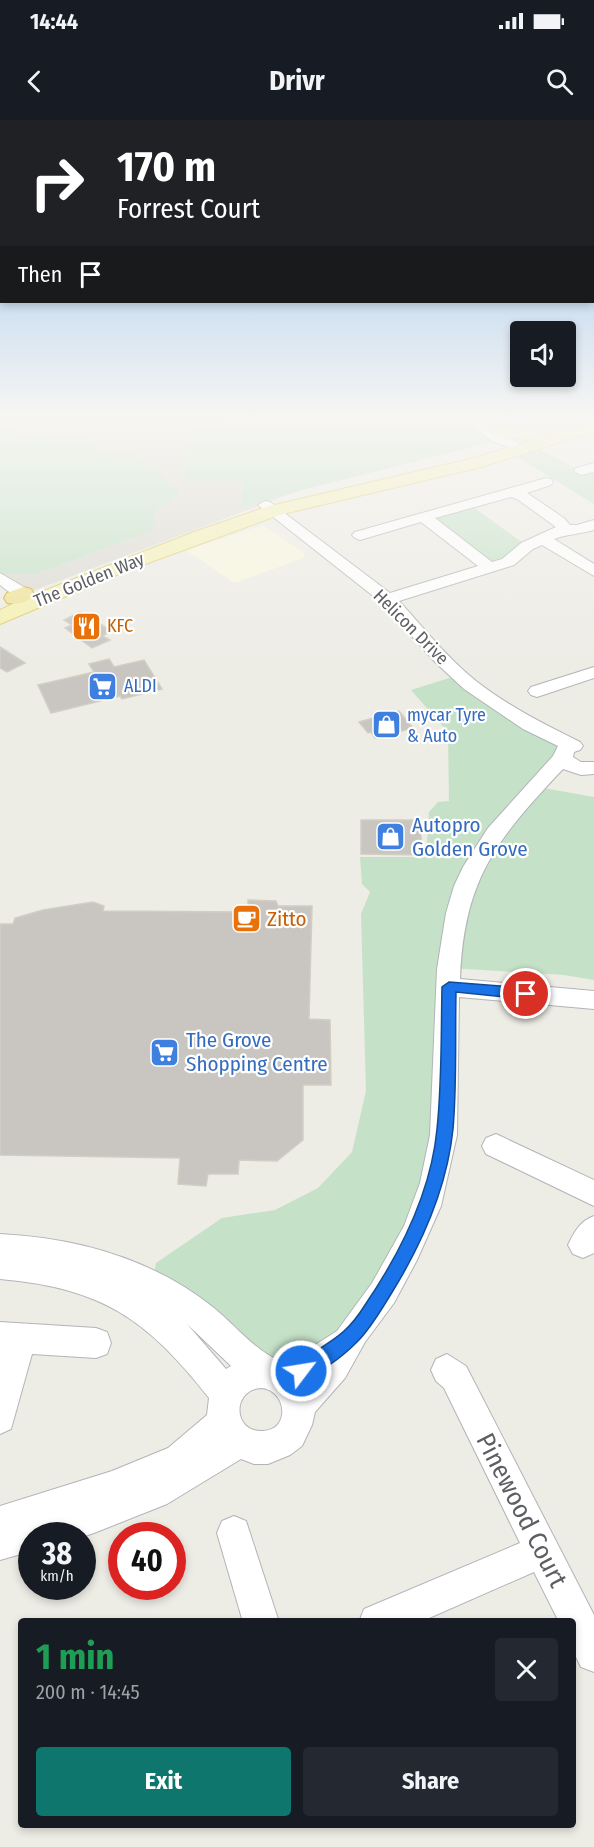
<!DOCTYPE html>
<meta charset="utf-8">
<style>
body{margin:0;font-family:"Fira Sans Condensed",sans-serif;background:#242831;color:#f1f3f6;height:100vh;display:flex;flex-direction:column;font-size:22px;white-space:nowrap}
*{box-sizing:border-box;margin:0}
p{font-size:20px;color:#9ea1a6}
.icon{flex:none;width:33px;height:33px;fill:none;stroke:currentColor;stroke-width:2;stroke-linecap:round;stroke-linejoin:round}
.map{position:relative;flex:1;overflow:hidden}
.sheet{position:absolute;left:18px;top:1498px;width:558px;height:210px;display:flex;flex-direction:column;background:#171b24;border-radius:6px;box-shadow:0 3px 9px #0003}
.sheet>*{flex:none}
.top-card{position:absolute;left:0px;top:0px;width:594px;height:183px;box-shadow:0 3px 9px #0003;background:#202124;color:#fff;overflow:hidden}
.tools{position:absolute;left:510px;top:201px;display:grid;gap:12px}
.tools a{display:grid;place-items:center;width:66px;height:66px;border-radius:6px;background:#171b24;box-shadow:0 3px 9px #0003;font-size:30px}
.speed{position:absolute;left:18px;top:1402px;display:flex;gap:12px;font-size:30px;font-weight:700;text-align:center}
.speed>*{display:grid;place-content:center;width:78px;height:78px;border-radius:50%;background:#171b24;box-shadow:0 3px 9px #0003;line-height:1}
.speed small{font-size:15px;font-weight:400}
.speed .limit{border:9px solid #d22;background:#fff;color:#111}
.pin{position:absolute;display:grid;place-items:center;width:51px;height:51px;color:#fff;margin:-26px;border:3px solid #fff;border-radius:50%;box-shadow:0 2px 6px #0007}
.me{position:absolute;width:66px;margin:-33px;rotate:59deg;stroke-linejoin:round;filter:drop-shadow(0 0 4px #0008)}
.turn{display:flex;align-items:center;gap:21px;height:126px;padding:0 18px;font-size:27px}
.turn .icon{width:78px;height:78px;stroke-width:2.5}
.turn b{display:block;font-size:42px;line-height:51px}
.then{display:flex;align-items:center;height:57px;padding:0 18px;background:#0003;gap:12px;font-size:22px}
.round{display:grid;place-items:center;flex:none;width:63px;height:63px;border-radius:6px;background:#242831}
.head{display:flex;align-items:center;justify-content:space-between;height:102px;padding:0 18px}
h1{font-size:36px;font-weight:700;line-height:45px;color:#1e9e55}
.button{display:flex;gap:12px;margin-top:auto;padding:12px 18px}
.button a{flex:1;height:69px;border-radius:6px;background:#0f766e;color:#fff;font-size:24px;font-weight:700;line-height:69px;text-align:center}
.button a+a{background:#242831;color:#f1f3f6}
.status{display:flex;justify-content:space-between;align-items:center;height:42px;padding:0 30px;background:#171b24;direction:ltr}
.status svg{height:16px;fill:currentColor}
header{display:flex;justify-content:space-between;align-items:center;height:78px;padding:0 18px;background:#171b24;font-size:27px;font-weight:700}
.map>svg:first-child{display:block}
.commercial{fill:#f9f6de}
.education{fill:#dddbd3}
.green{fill:#c5e2c8}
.building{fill:#c9c6c2;stroke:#d1cec4;stroke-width:1.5}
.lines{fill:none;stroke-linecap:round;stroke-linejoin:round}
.minor-casing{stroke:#b2b4b8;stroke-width:2}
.major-casing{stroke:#dfcb6c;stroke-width:2}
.highway-casing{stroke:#d5af1d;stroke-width:2}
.minor{fill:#fff;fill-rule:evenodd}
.major{fill:#f5f1b3;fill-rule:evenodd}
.highway{fill:#efe39a;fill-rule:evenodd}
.route{fill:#1a73e8;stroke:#114b97;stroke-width:1.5}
.labels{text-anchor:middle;stroke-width:4.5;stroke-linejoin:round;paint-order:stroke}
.far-street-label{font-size:18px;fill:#5d5f63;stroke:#fff}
.far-food-label{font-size:18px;fill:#c56008;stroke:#fff;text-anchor:start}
.far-shop-label{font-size:18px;fill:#366cbe;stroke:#fff;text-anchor:start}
.shop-label{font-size:21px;fill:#366cbe;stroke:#fff;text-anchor:start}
.food-label{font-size:21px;fill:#c56008;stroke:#fff;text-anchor:start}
.near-street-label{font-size:26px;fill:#5d5f63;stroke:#fff}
</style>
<div class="status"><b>14:44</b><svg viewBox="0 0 49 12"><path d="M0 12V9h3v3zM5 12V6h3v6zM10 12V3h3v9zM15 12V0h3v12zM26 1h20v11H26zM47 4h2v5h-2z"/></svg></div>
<header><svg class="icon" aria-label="back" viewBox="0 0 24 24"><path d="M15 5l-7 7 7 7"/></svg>Drivr<svg class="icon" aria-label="search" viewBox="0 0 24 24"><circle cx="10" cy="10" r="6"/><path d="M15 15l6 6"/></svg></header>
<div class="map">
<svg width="594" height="1727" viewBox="0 0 594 1727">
<rect width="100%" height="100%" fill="#edece5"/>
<!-- commercial -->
<path class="commercial" d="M 263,405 L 304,433 L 304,438 L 234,463 L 186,430 Z"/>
<!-- education -->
<path class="education" d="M 0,299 L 301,299 L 295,372 L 19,476 L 0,463 Z"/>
<!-- green -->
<path class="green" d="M 225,299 L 457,299 L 493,320 L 493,322 L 314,367 L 241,387 L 243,362 L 184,361 L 185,332 L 195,309 L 223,304 Z
M 0,306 L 12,307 L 20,318 L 41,312 L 43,316 L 86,319 L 88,324 L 109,333 L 134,334 L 138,340 L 161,353 L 166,361 L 179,370 L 176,376 L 156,390 L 151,411 L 35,454 L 0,454 Z
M 534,326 L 581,351 L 594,347 L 594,384 L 511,333 Z
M 469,384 L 527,426 L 490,448 L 424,397 Z
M 459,555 L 564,631 L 538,667 L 594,677 L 594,860 L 564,855 L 450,848 L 436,1053 L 351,1216 L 288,1263 L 152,1165 L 156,1143 L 222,1098 L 275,1090 L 318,1068 L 352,1032 L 366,971 L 361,794 L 370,772 L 362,764 L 360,737 L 426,737 L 429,692 L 438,682 L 449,681 L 448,612 L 411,570 Z"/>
<!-- building -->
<path class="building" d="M 80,492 L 112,511 L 102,516 L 110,520 L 92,528 L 65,508 L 72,505 L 64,500 Z
M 0,527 L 25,543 L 7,552 L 0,548 Z
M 109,539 L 114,547 L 144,540 L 162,569 L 122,579 L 120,576 L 51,593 L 38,565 L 94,552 L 89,544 Z
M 399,591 L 413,608 L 375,618 L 371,612 L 368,613 L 359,602 Z
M 361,700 L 420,700 L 422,735 L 361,734 Z
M 248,780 L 276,781 L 278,786 L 312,786 L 309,899 L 330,900 L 331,965 L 303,965 L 303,1020 L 277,1041 L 239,1040 L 238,1054 L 208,1054 L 206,1066 L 178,1064 L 180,1038 L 0,1035 L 0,804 L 13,804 L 15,798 L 43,790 L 93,782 L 104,786 L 103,791 L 248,792 Z"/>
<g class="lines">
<defs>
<path id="minor" d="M 461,299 L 477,299 L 520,324 L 513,328 L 494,322 Z
M 594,343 L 594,352 L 581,355 L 574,351 L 576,348 Z
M 546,358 L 551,359 L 553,362 L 551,365 L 527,373 L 564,398 L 570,405 L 577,405 L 594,400 L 594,410 C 580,414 568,414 554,419 L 594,444 L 594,456 L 542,425 L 533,429 L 514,445 L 399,481 C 424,508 447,538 476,561 C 508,586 544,604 580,622 L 583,626 L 580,630 L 574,632 L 573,637 L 581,642 L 594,642 L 594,654 L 581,655 L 563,649 C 497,719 464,758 460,859 L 594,871 L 594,889 L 459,877 L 457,1015 L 441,1086 L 417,1140 L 394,1183 L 365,1222 L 345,1258 L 315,1292 L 312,1305 L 302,1326 L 290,1335 L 268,1344 L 254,1344 L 241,1339 L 167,1384 L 94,1413 L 82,1417 L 32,1416 L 32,1431 L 0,1440 L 0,1386 L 112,1351 L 168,1328 L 207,1295 L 209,1278 C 147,1199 102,1168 0,1159 L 0,1114 C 78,1118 153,1139 214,1188 C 237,1207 255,1231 282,1242 L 304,1232 L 337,1211 L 372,1163 L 404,1106 L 420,1063 L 430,1015 L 437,849 L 446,793 L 454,766 L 463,747 L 488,708 L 553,636 L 558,626 L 523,609 L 464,569 L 435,542 L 382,483 L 258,385 L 265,381 L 270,382 L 390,473 L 478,446 L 421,402 L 360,420 L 355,418 L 352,415 L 355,412 ZM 511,377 L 517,379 L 556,407 L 521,423 L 502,439 L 492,442 L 435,398 ZM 187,1204 L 231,1246 L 226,1249 ZM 261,1268 C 287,1270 291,1310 263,1311 C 233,1313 231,1270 261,1268 Z
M 0,453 L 29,470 L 38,483 L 36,487 L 24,487 L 17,478 L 0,465 Z
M 594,547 L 594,558 L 537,577 L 531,575 L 528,571 L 531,567 Z
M 496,1014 L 594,1060 L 594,1086 L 486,1034 L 482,1026 L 486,1018 Z
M 594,1096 L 594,1133 L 583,1138 L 573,1134 L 568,1125 C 574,1112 580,1101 594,1096 Z
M 0,1202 L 96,1208 L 107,1212 L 111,1223 L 107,1234 L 96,1238 L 32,1234 L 11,1309 L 0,1314 Z
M 447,1234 L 466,1246 L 594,1495 L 594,1552 L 581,1547 L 573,1531 L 573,1502 L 559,1502 L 534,1452 L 420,1502 L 359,1502 L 364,1489 L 520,1423 L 444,1268 L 436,1261 L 431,1250 L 436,1239 Z
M 234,1396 L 246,1401 L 279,1502 L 243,1502 L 217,1413 L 222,1401 Z"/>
<path id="major" d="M 594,302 L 594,312 L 481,347 L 279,395 L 121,453 L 0,504 L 0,490 L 23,479 L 194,412 L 266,387 L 470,339 L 531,321 L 491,315 L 489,311 L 491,307 L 497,306 L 538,311 L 546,316 Z"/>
<path id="highway" d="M 23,467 L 31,469 L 34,474 C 28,483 18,485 7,483 L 4,478 L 7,473 Z"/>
</defs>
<!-- minor casing -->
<use href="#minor" class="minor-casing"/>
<!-- major casing -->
<use href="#major" class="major-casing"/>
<!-- highway casing -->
<use href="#highway" class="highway-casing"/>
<!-- minor -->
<use href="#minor" class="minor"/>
<!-- major -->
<use href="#major" class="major"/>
<!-- highway -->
<use href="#highway" class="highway"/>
</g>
<!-- sky -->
<linearGradient id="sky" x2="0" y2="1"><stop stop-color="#91beed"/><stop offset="0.55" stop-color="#f7f6f3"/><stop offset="1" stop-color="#f7f6f3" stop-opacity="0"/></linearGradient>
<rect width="594" height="541" fill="url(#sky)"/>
<!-- route -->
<path class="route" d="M 449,862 L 526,868 L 533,874 L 526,879 L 456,872 C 455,918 457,964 453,1009 C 447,1068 422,1124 391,1174 C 381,1190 371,1208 357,1222 C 342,1237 321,1252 301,1260 L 295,1258 L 292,1251 C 297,1240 334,1222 345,1210 C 353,1203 360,1193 365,1185 C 401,1132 431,1073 437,1009 C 442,962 441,914 442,867 Z"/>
<!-- icons -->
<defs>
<symbol id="restaurant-square" viewBox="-11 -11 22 22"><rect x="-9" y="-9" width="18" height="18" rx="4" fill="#e8710a" stroke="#fff"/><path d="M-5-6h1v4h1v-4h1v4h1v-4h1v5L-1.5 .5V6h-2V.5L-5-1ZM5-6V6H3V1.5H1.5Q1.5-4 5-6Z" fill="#fff"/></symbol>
<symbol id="supermarket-square" viewBox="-11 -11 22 22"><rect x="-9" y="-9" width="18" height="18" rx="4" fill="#3f7fe0" stroke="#fff"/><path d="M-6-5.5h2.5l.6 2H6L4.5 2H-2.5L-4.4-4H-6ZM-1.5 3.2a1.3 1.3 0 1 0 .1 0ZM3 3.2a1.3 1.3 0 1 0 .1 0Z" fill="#fff"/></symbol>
<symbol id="shop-square" viewBox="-11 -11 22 22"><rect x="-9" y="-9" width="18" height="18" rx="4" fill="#3f7fe0" stroke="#fff"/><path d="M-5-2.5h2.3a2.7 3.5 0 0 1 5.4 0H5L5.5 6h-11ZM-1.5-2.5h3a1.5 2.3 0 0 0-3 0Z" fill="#fff"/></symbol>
<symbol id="cafe-square" viewBox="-11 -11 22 22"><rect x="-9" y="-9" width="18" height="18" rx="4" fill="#e8710a" stroke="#fff"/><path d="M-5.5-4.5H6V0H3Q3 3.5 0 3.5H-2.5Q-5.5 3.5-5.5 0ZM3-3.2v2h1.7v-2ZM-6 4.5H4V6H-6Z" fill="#fff"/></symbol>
</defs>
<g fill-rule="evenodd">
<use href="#restaurant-square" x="70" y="490" width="33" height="33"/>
<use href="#supermarket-square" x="86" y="550" width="33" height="33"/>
<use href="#shop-square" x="370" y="588" width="33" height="33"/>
<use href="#shop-square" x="374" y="700" width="33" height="33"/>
<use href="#cafe-square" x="230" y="782" width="33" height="33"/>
<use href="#supermarket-square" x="148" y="916" width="33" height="33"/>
</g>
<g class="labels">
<!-- far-street labels -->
<g class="far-street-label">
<text transform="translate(89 460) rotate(-22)" y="6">The Golden Way</text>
<text transform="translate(411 507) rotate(45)" y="6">Helicon Drive</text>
</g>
<!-- far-food labels -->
<g class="far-food-label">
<text x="107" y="512">KFC</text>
</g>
<!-- far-shop labels -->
<g class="far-shop-label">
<text x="124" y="572">ALDI</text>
<text x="407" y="601">mycar Tyre<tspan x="407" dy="21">&amp; Auto</tspan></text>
</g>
<!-- shop labels -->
<g class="shop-label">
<text x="412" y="712">Autopro<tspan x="412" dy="24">Golden Grove</tspan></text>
<text x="186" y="927">The Grove<tspan x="186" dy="24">Shopping Centre</tspan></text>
</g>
<!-- food labels -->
<g class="food-label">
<text x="267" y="806">Zitto</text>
</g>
<!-- near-street labels -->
<g class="near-street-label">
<text transform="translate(522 1390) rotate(63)" y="9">Pinewood Court</text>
</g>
</g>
</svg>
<div class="tools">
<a><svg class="icon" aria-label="sound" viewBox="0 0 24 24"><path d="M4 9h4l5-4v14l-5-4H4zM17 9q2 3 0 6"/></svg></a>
</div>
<div class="speed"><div>38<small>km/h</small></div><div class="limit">40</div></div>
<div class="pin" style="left:526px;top:874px;background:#d93025"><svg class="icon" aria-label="arrive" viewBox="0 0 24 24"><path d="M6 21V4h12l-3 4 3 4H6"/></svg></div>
<svg class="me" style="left:301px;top:1251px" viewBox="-20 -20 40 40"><circle r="17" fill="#1a73e8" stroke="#fff" stroke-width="3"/><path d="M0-11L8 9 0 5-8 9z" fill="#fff"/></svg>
<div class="top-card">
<div class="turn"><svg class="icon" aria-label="right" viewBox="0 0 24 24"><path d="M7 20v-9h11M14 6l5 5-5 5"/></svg><div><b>170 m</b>Forrest Court</div></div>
<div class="then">Then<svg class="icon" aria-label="arrive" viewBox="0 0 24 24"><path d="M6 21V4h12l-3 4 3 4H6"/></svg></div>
</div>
<section class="sheet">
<div class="head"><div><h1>1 min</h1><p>200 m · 14:45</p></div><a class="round"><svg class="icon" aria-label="close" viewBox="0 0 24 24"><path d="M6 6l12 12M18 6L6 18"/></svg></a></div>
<div class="button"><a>Exit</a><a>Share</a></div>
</section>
</div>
